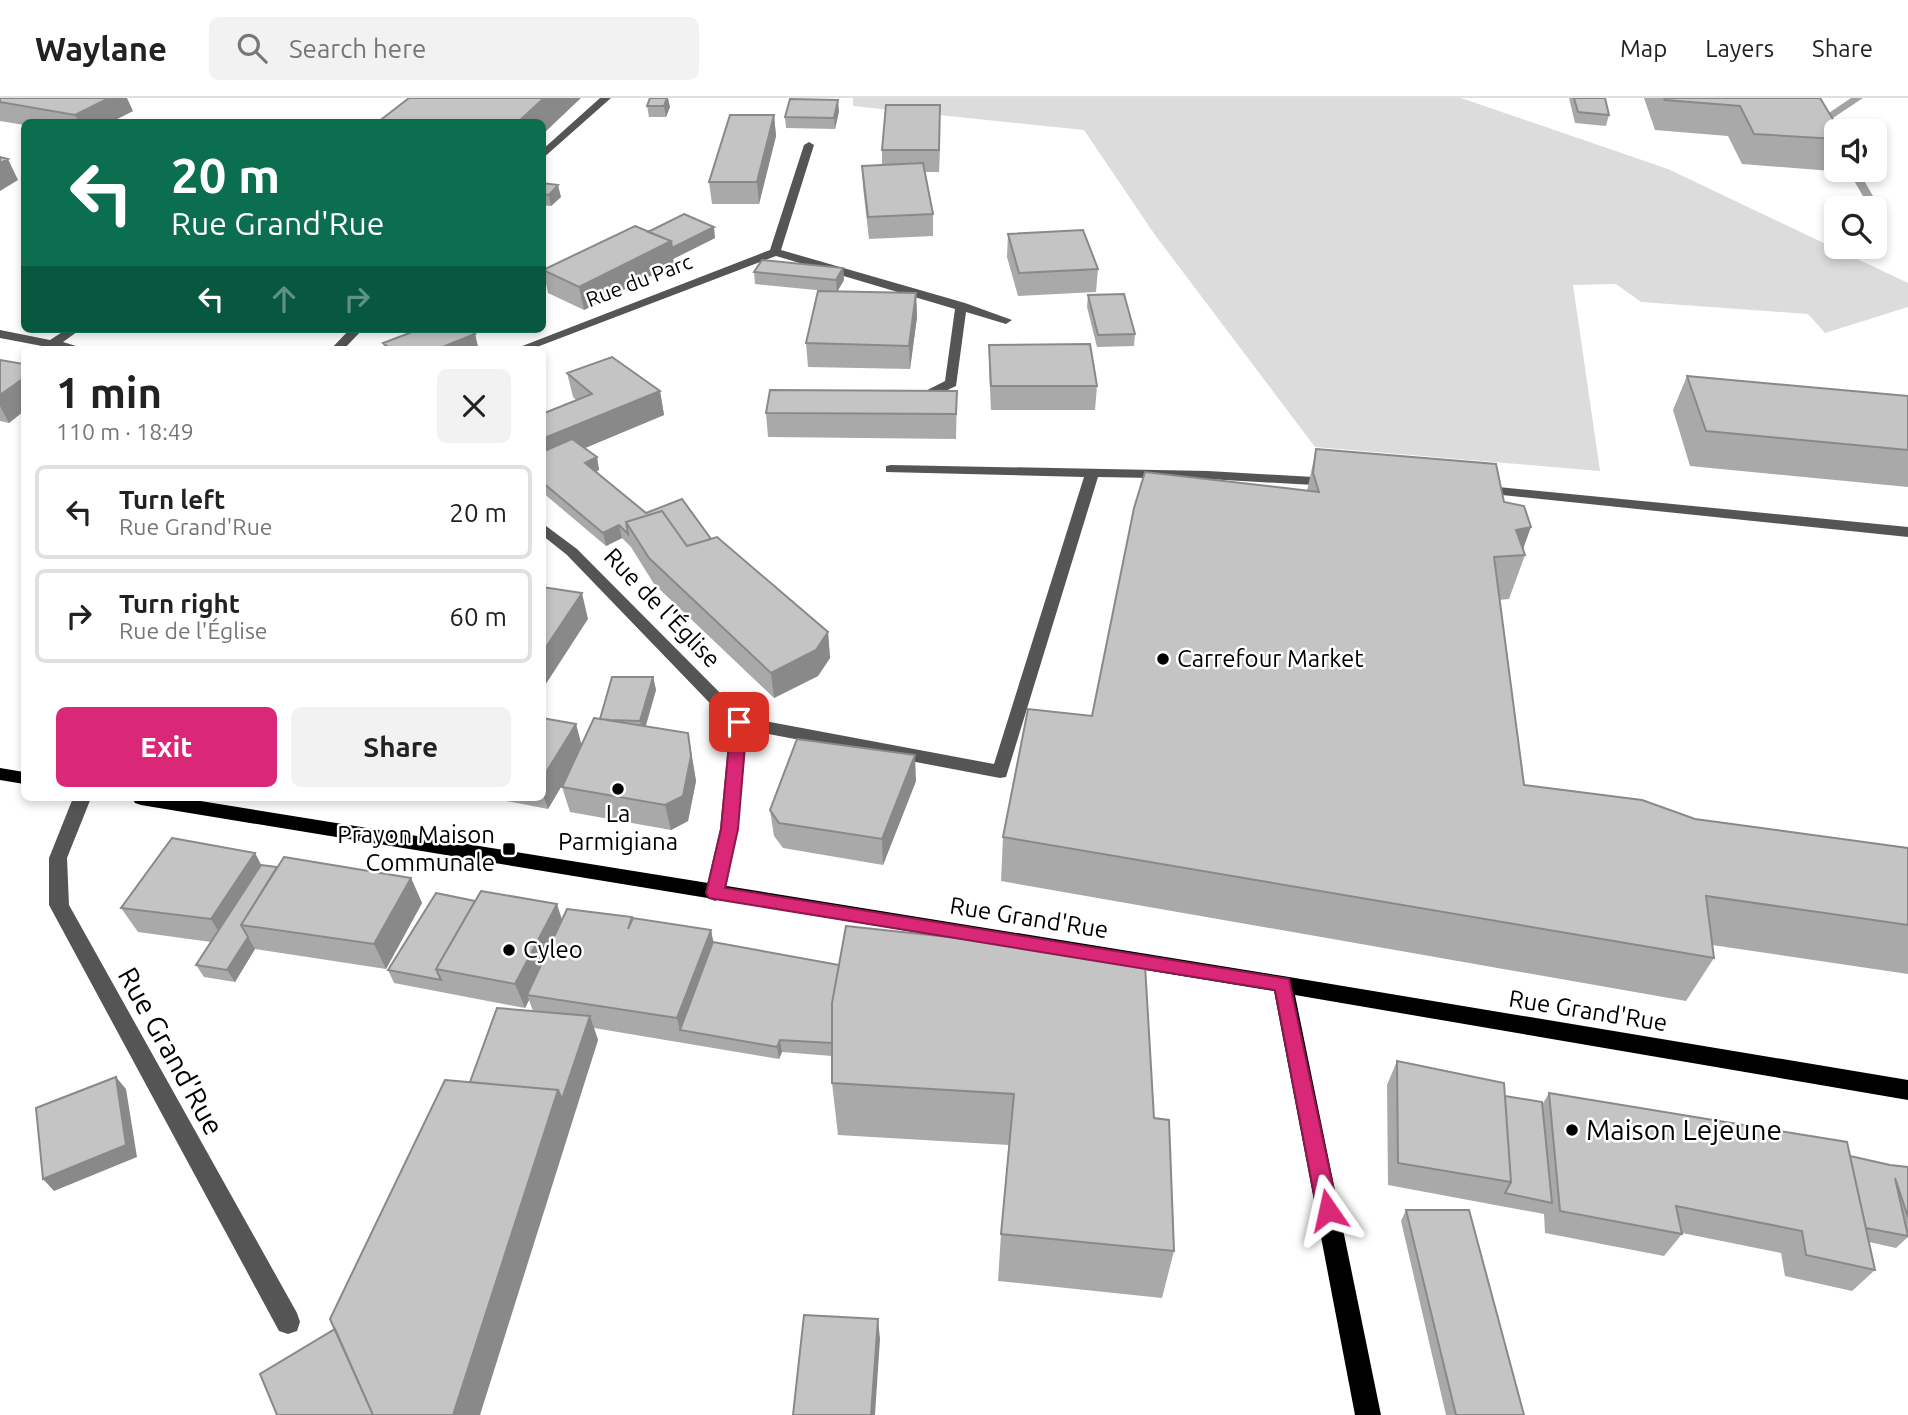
<!DOCTYPE html>
<meta charset="utf-8">
<style>
body{margin:0;font-family:Ubuntu,sans-serif;background:#f2f2f2;color:#222;height:100vh;display:flex;flex-direction:column;font-size:26px;white-space:nowrap}
*{box-sizing:border-box;margin:0}
p{font-size:23px;color:#767676}
.icon{flex:none;width:38px;height:38px;fill:none;stroke:currentColor;stroke-width:2;stroke-linecap:round;stroke-linejoin:round}
.map{position:relative;flex:1;overflow:hidden}
.drawer{position:absolute;left:21px;top:248px;width:525px;height:455px;display:flex;flex-direction:column;background:#fff;border-radius:10px;box-shadow:0 4px 10px #0003}
.drawer>*{flex:none}
.guide{position:absolute;left:21px;top:21px;width:525px;height:214px;border-radius:10px;box-shadow:0 4px 10px #0003;background:#0b6e4f;color:#fff;overflow:hidden}
.controls{position:absolute;left:1824px;top:21px;display:grid;gap:14px}
.controls a{display:grid;place-items:center;width:63px;height:63px;border-radius:10px;background:#fff;box-shadow:0 4px 10px #0003;font-size:35px}
.pin{position:absolute;display:grid;place-items:center;width:60px;height:60px;color:#fff;margin:-30px;border-radius:14px;box-shadow:0 4px 10px #0006}
.me{position:absolute;width:77px;margin:-38px;rotate:349deg;stroke-linejoin:round;filter:drop-shadow(0 0 5px #0008)}
.turn{display:flex;align-items:center;gap:24px;height:147px;padding:0 35px;font-size:32px}
.turn .icon{width:91px;height:91px;stroke-width:2.5}
.turn b{display:block;font-size:49px;line-height:60px}
.lanes{display:flex;align-items:center;height:66px;padding:0 35px;background:#0003;justify-content:center;gap:35px;direction:ltr}
.lanes .off{opacity:.35}
.round{display:grid;place-items:center;flex:none;width:74px;height:74px;border-radius:10px;background:#f2f2f2}
.headline{display:flex;align-items:center;justify-content:space-between;height:119px;padding:0 35px}
h1{font-size:42px;font-weight:700;line-height:52px}
.button{display:flex;gap:14px;margin-top:auto;padding:14px 35px}
.button a{flex:1;height:80px;border-radius:10px;background:#db2777;color:#fff;font-size:28px;font-weight:700;line-height:80px;text-align:center}
.button a+a{background:#f2f2f2;color:#222}
ul{padding:0;list-style:none}
li{display:flex;align-items:center;gap:21px;height:94px;margin:0 14px 10px;padding:0 21px;border:4px solid #e0e0e0;border-radius:10px}
li div{flex:1}
li b{display:block;font-size:26px}
li em{font-style:normal}
header{display:flex;align-items:center;gap:42px;box-sizing:border-box;height:98px;padding:0 35px;background:#fff;border-bottom:2px solid #e0e0e0}
header strong{font-size:33px}
nav{display:flex;gap:38px;margin-inline-start:auto;font-size:24px}
.search{width:490px;height:63px;background:#f2f2f2;display:flex;align-items:center;gap:18px;box-sizing:border-box;padding:0 24px;border-radius:10px;color:#767676;font-size:26px}
.map>svg:first-child{display:block}
.green{fill:#dcdcdc}
.lines{fill:none;stroke-linecap:round;stroke-linejoin:round}
.stream{fill:#a3a3a3;fill-rule:evenodd}
.minor{fill:#555;fill-rule:evenodd}
.major{fill:#000;fill-rule:evenodd}
.wall{fill:#a9a9a9}
.shaded-wall{fill:#898989}
.building{fill:#c4c4c4;stroke:#898989;stroke-width:2}
.route{fill:#db2777;stroke:#8e194d;stroke-width:2}
.poi-dot{fill:#000;stroke:#fff;stroke-width:2.5}
.labels{text-anchor:middle;stroke-width:5;stroke-linejoin:round;paint-order:stroke}
.far-street-label{font-size:21px;fill:#000;stroke:#fff}
.street-label{font-size:24px;fill:#000;stroke:#fff}
.poi-label{font-size:24px;fill:#000;stroke:#fff;text-anchor:start}
.near-street-label{font-size:28px;fill:#000;stroke:#fff}
.near-poi-label{font-size:28px;fill:#000;stroke:#fff;text-anchor:start}
</style>
<header>
<strong>Waylane</strong>
<div class="search"><svg class="icon" aria-label="search" viewBox="0 0 24 24"><circle cx="10" cy="10" r="6"/><path d="M15 15l6 6"/></svg>Search here</div>
<nav><a>Map</a><a>Layers</a><a>Share</a></nav>
</header>
<div class="map">
<svg width="1908" height="1317" viewBox="0 0 1908 1317">
<rect width="100%" height="100%" fill="#fff"/>
<!-- green -->
<path class="green" d="M 853,0 L 1461,0 L 1668,71 L 1908,185 L 1908,209 L 1825,235 L 1808,216 L 1641,204 L 1616,186 L 1573,187 L 1600,373 L 1315,349 L 1155,137 L 1084,32 L 853,8 Z"/>
<g class="lines">
<!-- stream -->
<path class="stream" d="M 1851,0 L 1863,0 L 1830,22 L 1837,33 L 1836,44 L 1832,43 L 1820,21 Z
M 1848,72 L 1858,72 L 1877,105 L 1876,107 L 1868,107 Z"/>
<!-- minor -->
<path class="minor" d="M 600,0 L 611,0 L 542,61 L 542,52 Z
M 809,44 L 814,47 L 781,152 L 965,205 L 1012,222 L 1006,226 L 966,214 L 956,288 L 918,306 L 913,307 L 906,303 L 945,283 L 955,211 L 776,158 L 529,252 L 512,252 L 770,152 L 804,47 Z
M 67,231 L 81,231 L 63,244 L 89,252 L 63,252 L 0,240 L 0,232 L 50,242 Z
M 350,231 L 363,231 L 343,252 L 330,252 Z
M 891,367 L 1208,373 L 1331,380 L 1338,384 L 1331,388 L 1208,381 L 1098,379 L 1006,679 L 1000,680 L 747,632 L 738,731 L 725,795 L 722,800 L 715,803 L 708,800 L 705,795 L 720,731 L 730,626 L 567,457 L 542,437 L 542,425 L 577,451 L 744,619 L 994,666 L 1084,379 L 886,374 L 886,368 Z
M 1478,387 L 1908,429 L 1908,439 L 1473,394 L 1471,391 Z
M 73,700 L 91,700 L 67,760 L 69,807 L 297,1215 L 300,1224 L 297,1233 L 288,1236 L 279,1233 L 49,807 L 49,760 Z"/>
<!-- major -->
<path class="major" d="M 0,670 L 24,674 L 24,686 L 0,682 Z
M 132,700 L 182,700 L 1283,878 L 1908,982 L 1908,1002 L 1295,897 L 1381,1317 L 1355,1317 L 1274,893 L 141,707 L 135,705 Z"/>
</g>
<!-- wall -->
<path class="wall" d="M 0,0 L 133,13 L 111,24 L 24,24 L 24,27 L 0,23 Z
M 650,0 L 670,9 L 666,19 L 649,19 L 647,8 Z
M 1569,0 L 1605,0 L 1609,17 L 1606,28 L 1575,25 Z
M 1644,0 L 1820,0 L 1836,33 L 1836,63 L 1832,73 L 1742,66 L 1728,38 L 1655,32 Z
M 839,13 L 835,31 L 786,30 L 785,19 Z
M 774,17 L 776,38 L 759,106 L 712,106 L 709,84 Z
M 940,28 L 939,74 L 925,74 L 933,116 L 933,138 L 869,141 L 863,89 L 862,68 L 882,67 L 882,52 Z
M 542,85 L 561,99 L 551,108 L 542,107 Z
M 648,134 L 715,140 L 673,161 L 674,166 L 584,212 L 548,195 L 543,172 Z
M 1008,136 L 1098,171 L 1096,194 L 1018,198 L 1007,159 Z
M 843,170 L 844,182 L 837,194 L 916,195 L 917,219 L 910,271 L 808,269 L 806,245 L 826,193 L 755,186 L 754,174 Z
M 1088,197 L 1135,236 L 1134,248 L 1097,249 L 1087,209 Z
M 475,236 L 478,249 L 470,252 L 385,252 L 383,245 Z
M 989,247 L 1097,288 L 1095,312 L 991,312 L 989,271 Z
M 0,262 L 24,266 L 24,313 L 9,325 L 0,323 Z
M 567,275 L 660,293 L 664,317 L 585,350 L 597,359 L 599,372 L 596,374 L 646,415 L 711,441 L 828,534 L 830,560 L 818,578 L 774,600 L 654,486 L 631,449 L 622,440 L 606,448 L 542,394 L 542,316 L 576,302 L 573,299 Z
M 1687,278 L 1908,298 L 1908,389 L 1690,368 L 1673,312 Z
M 957,293 L 956,341 L 768,339 L 766,315 Z
M 1316,351 L 1504,404 L 1525,457 L 1509,501 L 1499,502 L 1524,687 L 1695,721 L 1908,750 L 1908,876 L 1712,847 L 1714,860 L 1686,903 L 1001,783 L 1003,739 L 1092,618 L 1307,393 Z
M 653,579 L 656,592 L 646,628 L 688,635 L 696,683 L 688,723 L 671,732 L 570,714 L 562,689 L 569,675 L 548,711 L 491,700 L 542,700 L 542,620 L 576,626 L 581,647 L 600,621 Z
M 916,683 L 883,767 L 783,750 L 774,738 L 770,712 Z
M 255,755 L 261,767 L 411,780 L 422,805 L 386,871 L 255,851 L 235,884 L 204,879 L 196,867 L 211,844 L 138,834 L 121,810 Z
M 562,821 L 632,822 L 711,832 L 713,844 L 1154,1020 L 1174,1153 L 1162,1200 L 998,1183 L 1001,1136 L 1009,1047 L 838,1037 L 832,985 L 832,958 L 782,954 L 779,961 L 594,930 L 598,942 L 571,1025 L 335,1231 L 470,984 L 533,913 L 529,902 L 525,910 L 394,885 L 388,872 Z
M 1397,963 L 1505,998 L 1542,1007 L 1549,995 L 1890,1067 L 1908,1069 L 1908,1139 L 1896,1150 L 1869,1144 L 1875,1172 L 1852,1193 L 1785,1178 L 1781,1155 L 1682,1135 L 1682,1136 L 1664,1158 L 1545,1135 L 1544,1116 L 1388,1087 L 1387,987 Z
M 1406,1112 L 1524,1317 L 1446,1317 L 1401,1123 Z"/>
<!-- shaded-wall -->
<path class="shaded-wall" d="M 109,0 L 127,0 L 133,13 L 111,24 L 79,24 L 75,17 Z
M 544,0 L 581,0 L 542,37 L 542,24 L 518,24 Z
M 667,0 L 668,0 L 670,9 L 666,19 L 664,8 Z
M 838,2 L 839,13 L 835,31 L 834,20 Z
M 940,7 L 940,28 L 939,74 L 939,52 Z
M 774,17 L 776,38 L 759,106 L 757,84 Z
M 8,61 L 18,82 L 0,93 L 0,65 Z
M 558,87 L 561,99 L 551,108 L 549,97 Z
M 714,129 L 715,140 L 673,161 L 674,166 L 584,212 L 579,189 L 671,143 Z
M 843,170 L 844,182 L 837,194 L 836,182 Z
M 916,195 L 917,219 L 910,271 L 909,248 Z
M 475,236 L 478,249 L 470,252 L 435,252 Z
M 24,280 L 24,313 L 9,325 L 0,308 L 0,297 Z
M 660,293 L 664,317 L 542,368 L 542,341 Z
M 597,359 L 599,372 L 588,377 L 585,365 Z
M 619,427 L 622,440 L 606,448 L 603,435 Z
M 1531,429 L 1521,457 L 1516,432 Z
M 582,495 L 588,521 L 542,592 L 542,555 Z
M 828,534 L 830,560 L 818,578 L 774,600 L 771,575 Z
M 653,579 L 656,592 L 643,636 L 640,623 Z
M 576,626 L 583,652 L 548,711 L 542,694 L 542,681 Z
M 688,635 L 696,683 L 688,723 L 671,732 L 665,707 Z
M 915,657 L 916,683 L 883,767 L 882,741 Z
M 255,755 L 268,780 L 226,846 L 211,821 Z
M 411,780 L 422,805 L 386,871 L 374,846 Z
M 557,806 L 565,831 L 527,897 L 529,902 L 525,910 L 515,886 Z
M 711,832 L 716,857 L 680,932 L 677,920 Z
M 248,839 L 255,851 L 235,884 L 227,872 Z
M 590,918 L 598,942 L 480,1317 L 453,1317 L 558,992 Z
M 780,942 L 782,954 L 779,961 L 777,949 Z
M 116,979 L 126,991 L 137,1059 L 54,1093 L 43,1081 Z
M 878,1221 L 880,1241 L 875,1317 L 871,1317 Z"/>
<!-- building -->
<path class="building" d="M 0,0 L 109,0 L 75,17 L 0,4 Z
M 409,0 L 544,0 L 518,24 L 378,24 Z
M 650,0 L 667,0 L 664,8 L 647,8 Z
M 1574,0 L 1605,0 L 1609,17 L 1578,14 Z
M 1664,0 L 1820,0 L 1840,33 L 1836,33 L 1836,41 L 1754,36 L 1740,8 L 1665,2 Z
M 790,1 L 838,2 L 834,20 L 785,19 Z
M 886,7 L 940,7 L 939,52 L 882,52 Z
M 730,17 L 774,17 L 757,84 L 709,84 Z
M 0,59 L 8,61 L 0,65 Z
M 923,65 L 933,116 L 868,119 L 862,68 Z
M 542,85 L 558,87 L 549,97 L 542,96 Z
M 684,116 L 714,129 L 672,150 L 671,143 L 648,134 Z
M 635,128 L 671,143 L 579,189 L 543,172 Z
M 1083,132 L 1098,171 L 1019,175 L 1008,136 Z
M 762,162 L 843,170 L 836,182 L 754,174 Z
M 818,193 L 916,195 L 909,248 L 806,245 Z
M 1124,196 L 1135,236 L 1098,237 L 1088,197 Z
M 420,231 L 468,231 L 475,236 L 435,252 L 392,252 L 383,245 Z
M 1090,246 L 1097,288 L 991,288 L 989,247 Z
M 612,259 L 660,293 L 542,341 L 542,316 L 592,296 L 567,275 Z
M 0,262 L 24,266 L 24,280 L 0,297 Z
M 1687,278 L 1908,298 L 1908,352 L 1706,333 Z
M 770,292 L 957,293 L 956,316 L 766,315 Z
M 572,341 L 597,359 L 585,365 L 646,415 L 682,401 L 711,441 L 687,448 L 662,413 L 626,424 L 628,436 L 619,427 L 603,435 L 542,384 L 542,354 Z
M 1316,351 L 1496,366 L 1504,404 L 1524,408 L 1531,429 L 1516,432 L 1525,457 L 1494,459 L 1524,687 L 1642,702 L 1695,721 L 1908,750 L 1908,827 L 1706,798 L 1714,860 L 1003,739 L 1028,611 L 1092,618 L 1134,410 L 1145,374 L 1319,394 L 1313,375 Z
M 662,413 L 687,448 L 717,439 L 828,534 L 816,552 L 771,575 L 649,460 L 626,424 Z
M 542,489 L 582,495 L 542,555 Z
M 612,579 L 653,579 L 640,623 L 610,622 L 600,621 Z
M 542,620 L 576,626 L 542,681 Z
M 594,620 L 688,635 L 691,658 L 683,698 L 665,707 L 562,689 Z
M 797,641 L 915,657 L 882,741 L 779,725 L 770,712 Z
M 172,740 L 255,755 L 211,821 L 121,810 Z
M 284,759 L 411,780 L 374,846 L 241,827 Z
M 261,767 L 277,769 L 241,827 L 248,839 L 227,872 L 196,867 Z
M 481,793 L 557,806 L 515,886 L 436,871 Z
M 436,795 L 475,803 L 436,871 L 441,882 L 388,872 Z
M 567,811 L 632,819 L 628,831 L 633,820 L 711,832 L 677,920 L 527,897 Z
M 846,828 L 1014,846 L 1145,867 L 1154,1020 L 1169,1022 L 1174,1153 L 1001,1136 L 1014,996 L 832,985 L 832,905 Z
M 713,844 L 839,867 L 832,905 L 832,945 L 780,942 L 777,949 L 680,932 Z
M 497,910 L 590,918 L 562,1001 L 558,992 L 470,984 Z
M 1397,963 L 1504,985 L 1511,1084 L 1398,1065 Z
M 116,979 L 126,1047 L 43,1081 L 36,1010 Z
M 445,982 L 558,992 L 453,1317 L 373,1317 L 330,1221 Z
M 1549,995 L 1847,1044 L 1875,1172 L 1806,1157 L 1802,1133 L 1676,1108 L 1682,1136 L 1560,1113 Z
M 1505,998 L 1542,1004 L 1552,1105 L 1505,1095 L 1511,1084 Z
M 1850,1058 L 1890,1067 L 1908,1069 L 1908,1119 L 1895,1080 L 1908,1138 L 1866,1130 Z
M 1406,1112 L 1469,1112 L 1524,1317 L 1456,1317 Z
M 804,1217 L 878,1221 L 871,1317 L 793,1317 Z
M 335,1231 L 373,1317 L 277,1317 L 260,1276 Z"/>
<!-- route -->
<path class="route" d="M 739,619 L 747,624 L 738,731 L 725,790 L 1289,881 L 1338,1112 L 1335,1119 L 1328,1122 L 1320,1119 L 1317,1112 L 1275,892 L 709,800 L 706,795 L 721,731 L 731,624 Z"/>
<!-- markers -->
<g class="poi-dot">
<circle cx="1163" cy="561" r="7"/>
<circle cx="618" cy="691" r="7"/>
<rect x="502" y="744" width="14" height="14" rx="3.5"/>
<circle cx="509" cy="852" r="7"/>
<circle cx="1572" cy="1032" r="7"/>
</g>
<g class="labels">
<!-- far-street labels -->
<g class="far-street-label">
<text transform="translate(639 183) rotate(-21)" y="7">Rue du Parc</text>
</g>
<!-- street labels -->
<g class="street-label">
<text transform="translate(662 510) rotate(46)" y="8">Rue de l'Église</text>
<text transform="translate(1029 820) rotate(9)" y="8">Rue Grand'Rue</text>
<text transform="translate(1588 913) rotate(9)" y="8">Rue Grand'Rue</text>
</g>
<!-- poi labels -->
<g class="poi-label">
<text x="1177" y="569">Carrefour Market</text>
<text x="618" y="724" text-anchor="middle">La<tspan x="618" dy="28">Parmigiana</tspan></text>
<text x="495" y="745" text-anchor="end">Prayon Maison<tspan x="495" dy="28">Communale</tspan></text>
<text x="523" y="860">Cyleo</text>
</g>
<!-- near-street labels -->
<g class="near-street-label">
<text transform="translate(171 953) rotate(61)" y="10">Rue Grand'Rue</text>
</g>
<!-- near-poi labels -->
<g class="near-poi-label">
<text x="1586" y="1042">Maison Lejeune</text>
</g>
</g>
</svg>
<div class="controls">
<a><svg class="icon" aria-label="sound" viewBox="0 0 24 24"><path d="M4 9h4l5-4v14l-5-4H4zM17 9q2 3 0 6"/></svg></a>
<a><svg class="icon" aria-label="search" viewBox="0 0 24 24"><circle cx="10" cy="10" r="6"/><path d="M15 15l6 6"/></svg></a>
</div>
<div class="pin" style="left:739px;top:624px;background:#d93025"><svg class="icon" aria-label="arrive" viewBox="0 0 24 24"><path d="M6 21V4h12l-3 4 3 4H6"/></svg></div>
<svg class="me" style="left:1328px;top:1112px" viewBox="-20 -20 40 40"><path d="M0-17L14 15 0 8-14 15z" fill="#db2777" stroke="#fff" stroke-width="4"/></svg>
<div class="guide">
<div class="turn"><svg class="icon" aria-label="left" viewBox="0 0 24 24"><path d="M17 20v-9H6M10 6l-5 5 5 5"/></svg><div><b>20 m</b>Rue Grand'Rue</div></div>
<div class="lanes"><svg class="icon" aria-label="left" viewBox="0 0 24 24"><path d="M17 20v-9H6M10 6l-5 5 5 5"/></svg><svg class="icon off" aria-label="ahead" viewBox="0 0 24 24"><path d="M12 20V5M6 11l6-6 6 6"/></svg><svg class="icon off" aria-label="right" viewBox="0 0 24 24"><path d="M7 20v-9h11M14 6l5 5-5 5"/></svg></div>
</div>
<section class="drawer">
<div class="headline"><div><h1>1 min</h1><p>110 m · 18:49</p></div><a class="round"><svg class="icon" aria-label="close" viewBox="0 0 24 24"><path d="M6 6l12 12M18 6L6 18"/></svg></a></div>
<ul>
<li><svg class="icon" aria-label="left" viewBox="0 0 24 24"><path d="M17 20v-9H6M10 6l-5 5 5 5"/></svg><div><b>Turn left</b><p>Rue Grand'Rue</p></div><em>20 m</em></li>
<li><svg class="icon" aria-label="right" viewBox="0 0 24 24"><path d="M7 20v-9h11M14 6l5 5-5 5"/></svg><div><b>Turn right</b><p>Rue de l'Église</p></div><em>60 m</em></li>
</ul>
<div class="button"><a>Exit</a><a>Share</a></div>
</section>
</div>
